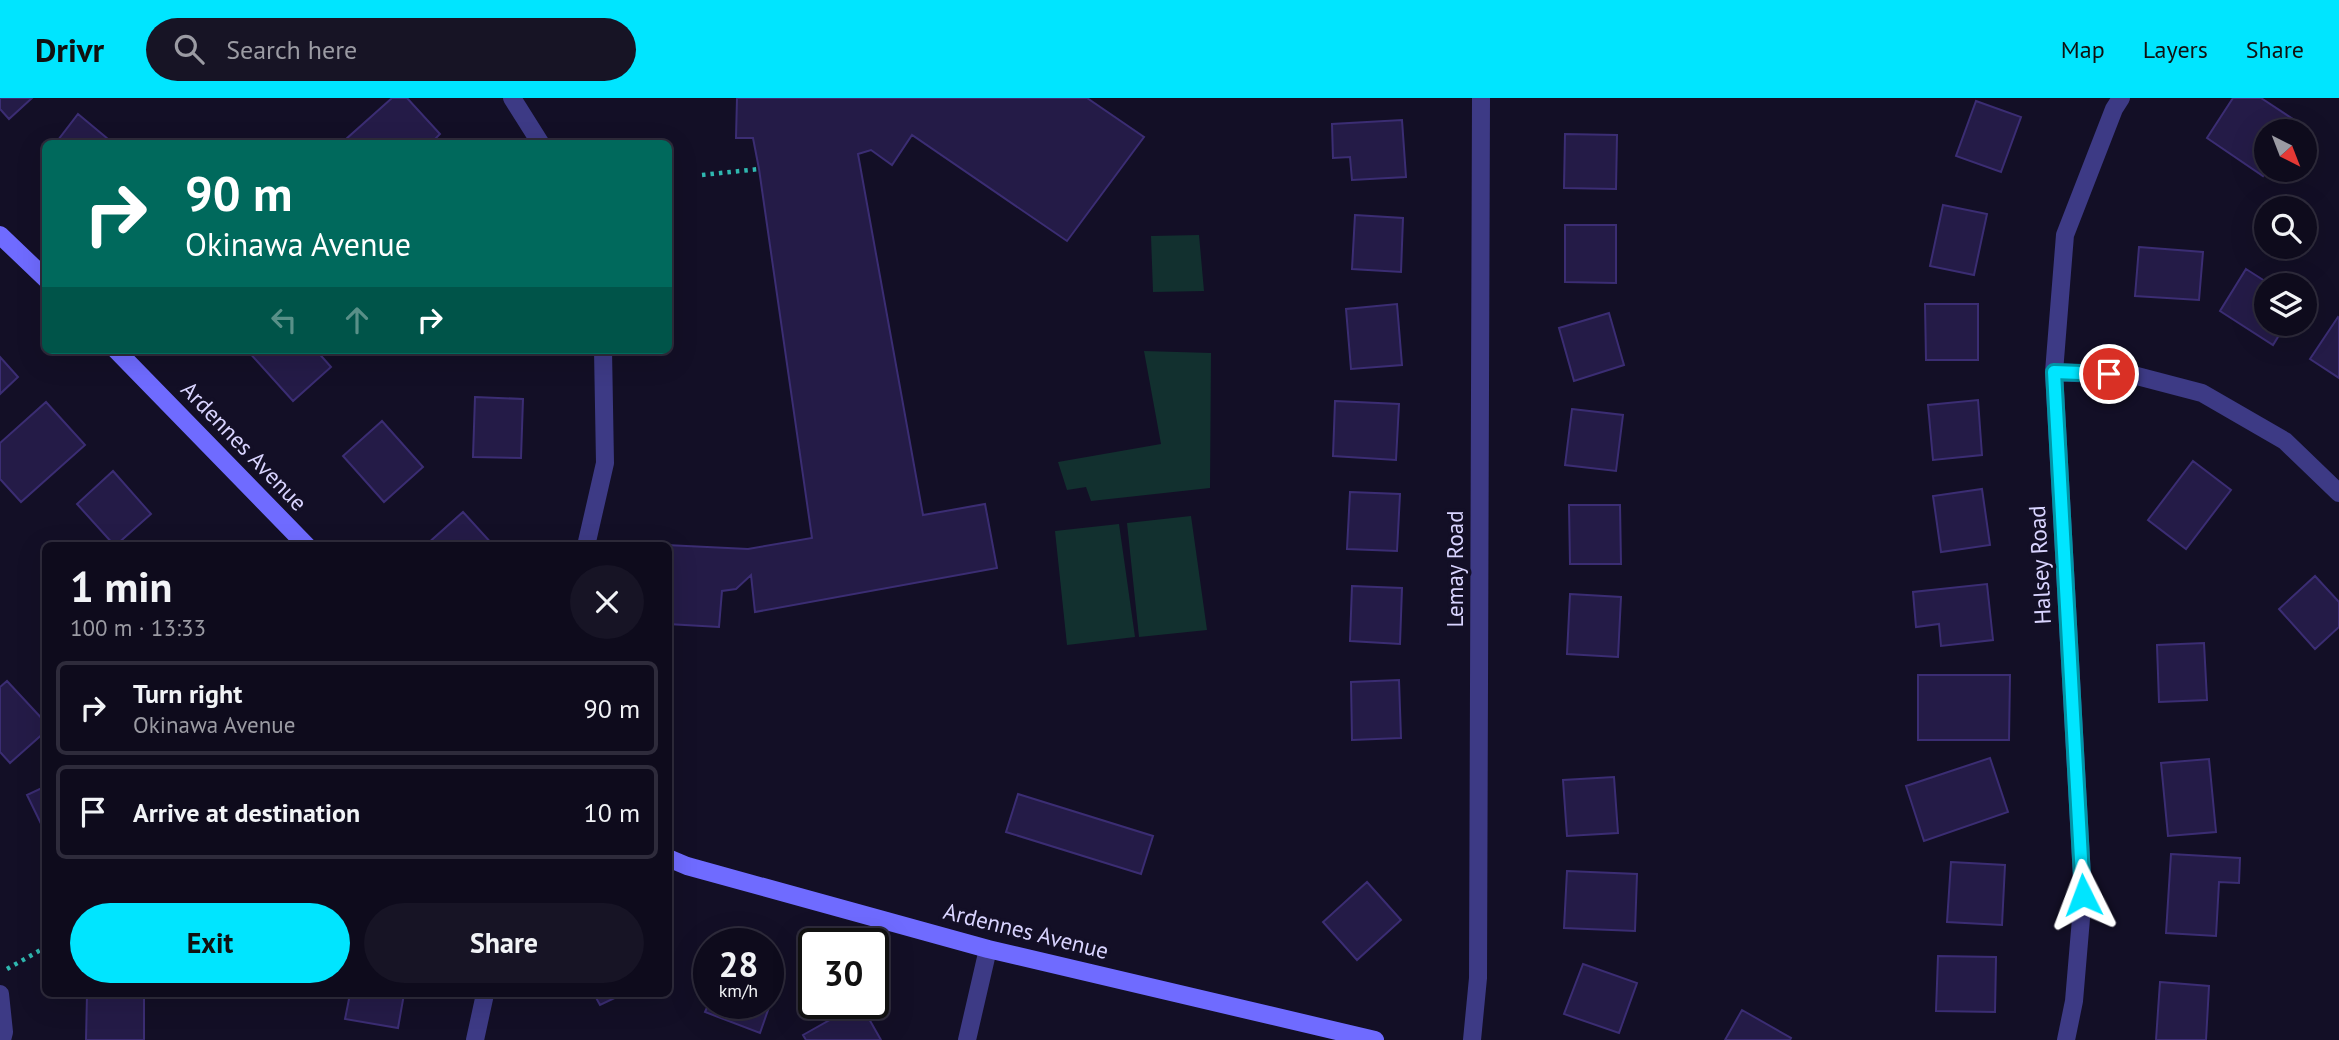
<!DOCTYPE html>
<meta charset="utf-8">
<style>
body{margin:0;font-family:"PT Sans",sans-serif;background:#171425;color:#f1f3f6;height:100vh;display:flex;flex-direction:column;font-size:26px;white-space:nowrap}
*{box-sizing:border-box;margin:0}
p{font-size:23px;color:#9b9ba3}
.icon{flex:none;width:38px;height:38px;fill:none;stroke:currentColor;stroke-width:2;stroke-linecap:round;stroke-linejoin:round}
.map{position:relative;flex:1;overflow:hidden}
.drawer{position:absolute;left:42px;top:444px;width:630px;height:455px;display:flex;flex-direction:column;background:#0e0b1c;border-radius:10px;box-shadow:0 7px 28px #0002,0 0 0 2px #2e2b3b}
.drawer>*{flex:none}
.guide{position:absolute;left:42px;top:42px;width:630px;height:214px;border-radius:10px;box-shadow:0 7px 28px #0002,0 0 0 2px #2e2b3b;background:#00695c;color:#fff;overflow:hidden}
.needle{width:46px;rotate:138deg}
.fabs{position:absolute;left:2254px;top:21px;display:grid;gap:14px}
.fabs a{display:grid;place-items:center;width:63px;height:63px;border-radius:50%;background:#0e0b1c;box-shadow:0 7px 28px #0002,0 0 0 2px #2e2b3b;font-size:35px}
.speed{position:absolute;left:693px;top:830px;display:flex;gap:14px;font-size:35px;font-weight:700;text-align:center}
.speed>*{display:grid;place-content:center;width:91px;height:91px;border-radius:50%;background:#0e0b1c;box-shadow:0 7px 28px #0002,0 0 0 2px #2e2b3b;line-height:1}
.speed small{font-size:18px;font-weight:400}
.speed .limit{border:4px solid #111;border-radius:10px;background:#fff;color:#111}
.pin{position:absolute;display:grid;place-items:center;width:60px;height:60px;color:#fff;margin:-30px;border:4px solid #fff;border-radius:50%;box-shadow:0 2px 7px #0007}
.me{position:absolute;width:77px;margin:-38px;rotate:357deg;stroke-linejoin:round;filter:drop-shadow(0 0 5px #0008)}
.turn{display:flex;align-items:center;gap:24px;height:147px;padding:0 28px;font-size:32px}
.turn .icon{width:91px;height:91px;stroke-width:2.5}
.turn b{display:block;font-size:49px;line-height:60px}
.lanes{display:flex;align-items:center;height:66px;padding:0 28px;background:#0003;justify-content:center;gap:35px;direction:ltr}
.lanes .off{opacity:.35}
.round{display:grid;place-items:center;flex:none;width:74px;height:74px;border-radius:37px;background:#171425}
.headline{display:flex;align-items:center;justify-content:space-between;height:119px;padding:0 28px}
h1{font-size:42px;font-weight:600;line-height:52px}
.cta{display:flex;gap:14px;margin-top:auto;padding:14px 28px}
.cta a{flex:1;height:80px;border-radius:42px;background:#00e5ff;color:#111;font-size:28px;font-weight:600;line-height:80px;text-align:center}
.cta a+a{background:#171425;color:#f1f3f6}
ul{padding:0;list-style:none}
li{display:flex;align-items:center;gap:21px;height:94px;margin:0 14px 10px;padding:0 14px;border:4px solid #2e2b3b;border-radius:10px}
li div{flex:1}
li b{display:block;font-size:26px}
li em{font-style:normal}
header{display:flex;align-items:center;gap:42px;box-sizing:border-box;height:98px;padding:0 35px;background:#00e5ff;color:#111}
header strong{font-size:33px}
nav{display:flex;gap:38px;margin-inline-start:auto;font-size:24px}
.search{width:490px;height:63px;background:#171425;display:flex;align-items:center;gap:18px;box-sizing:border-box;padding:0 24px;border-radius:38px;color:#9b9ba3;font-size:26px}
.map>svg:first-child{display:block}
.green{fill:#12302f}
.building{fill:#241b47;stroke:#3b2d73;stroke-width:2}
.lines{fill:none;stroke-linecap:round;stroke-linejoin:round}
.path{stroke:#2fb8b0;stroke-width:4.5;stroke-dasharray:3.5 5;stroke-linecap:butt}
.street{stroke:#3d3a85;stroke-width:18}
.secondary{stroke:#6f6bff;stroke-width:18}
.route-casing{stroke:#0095a6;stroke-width:18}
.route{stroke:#00e5ff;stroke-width:12}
.labels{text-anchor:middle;stroke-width:7;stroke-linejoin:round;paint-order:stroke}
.street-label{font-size:23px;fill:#d9d4ff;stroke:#130f26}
</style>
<header>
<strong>Drivr</strong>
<div class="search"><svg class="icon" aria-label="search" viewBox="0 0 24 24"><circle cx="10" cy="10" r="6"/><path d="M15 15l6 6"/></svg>Search here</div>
<nav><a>Map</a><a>Layers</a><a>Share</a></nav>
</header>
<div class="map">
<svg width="2339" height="942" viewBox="0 0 2339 942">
<rect width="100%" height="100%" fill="#130f26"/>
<!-- green -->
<path class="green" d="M 1199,137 L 1204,193 L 1153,194 L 1151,138 Z
M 1144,253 L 1211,255 L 1210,390 L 1091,403 L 1086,389 L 1067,392 L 1058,364 L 1161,346 Z
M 1191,418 L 1207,532 L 1139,539 L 1127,425 Z
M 1119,426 L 1135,539 L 1067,547 L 1055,433 Z"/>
<!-- building -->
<path class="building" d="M 0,0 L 32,0 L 9,21 L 0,11 Z
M 392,0 L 407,0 L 440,36 L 430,46 L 348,46 L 345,42 Z
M 737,0 L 1087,0 L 1144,39 L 1067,143 L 912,37 L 892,67 L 871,52 L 858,56 L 923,417 L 985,406 L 997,470 L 755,514 L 751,477 L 736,491 L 722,493 L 719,529 L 668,526 L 668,448 L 645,448 L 646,446 L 748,451 L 812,440 L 759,71 L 753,40 L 736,40 Z
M 2233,0 L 2261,0 L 2299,25 L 2293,33 L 2266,33 L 2267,72 L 2263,78 L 2207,40 Z
M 1976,3 L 2021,19 L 2001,74 L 1956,58 Z
M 78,16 L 114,46 L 55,46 Z
M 1402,22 L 1406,79 L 1352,82 L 1350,59 L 1333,60 L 1332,26 Z
M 1565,36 L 1617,37 L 1616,91 L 1564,90 Z
M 1943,107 L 1987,116 L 1974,177 L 1930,168 Z
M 1355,117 L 1403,120 L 1401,174 L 1352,171 Z
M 1565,127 L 1616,127 L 1616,185 L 1565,184 Z
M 2139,149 L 2203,154 L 2199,202 L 2135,198 Z
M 2246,171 L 2271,187 L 2266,187 L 2266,226 L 2286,226 L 2273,247 L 2220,213 Z
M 1397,206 L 1402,267 L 1351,271 L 1346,211 Z
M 1925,206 L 1978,206 L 1978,262 L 1926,262 Z
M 1609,215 L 1624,267 L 1574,283 L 1559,230 Z
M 2338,219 L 2339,220 L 2339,280 L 2310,261 Z
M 247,252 L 316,252 L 331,269 L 293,303 Z
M 0,259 L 18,279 L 0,296 Z
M 475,299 L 523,301 L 521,360 L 473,359 Z
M 1978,302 L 1982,357 L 1933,362 L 1928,307 Z
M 1335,303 L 1399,306 L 1396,362 L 1333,358 Z
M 46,304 L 85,347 L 21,404 L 0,381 L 0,345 Z
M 1572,311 L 1623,317 L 1616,373 L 1565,367 Z
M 382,323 L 423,369 L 384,404 L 343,358 Z
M 2193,363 L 2231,392 L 2186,451 L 2148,422 Z
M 113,373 L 151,416 L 115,448 L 77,406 Z
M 1982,391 L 1990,447 L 1941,454 L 1933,398 Z
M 1350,394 L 1400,396 L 1397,453 L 1347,451 Z
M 1569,407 L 1620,407 L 1621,466 L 1570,466 Z
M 463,414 L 494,448 L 426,448 L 426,447 Z
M 2315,478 L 2339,504 L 2339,529 L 2315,551 L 2279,511 Z
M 1987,486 L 1993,542 L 1941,548 L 1939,526 L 1916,529 L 1913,494 Z
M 1352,488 L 1402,490 L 1400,546 L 1350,543 Z
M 1570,496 L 1621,499 L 1618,559 L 1567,556 Z
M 2204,545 L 2207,602 L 2159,604 L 2157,547 Z
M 1918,577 L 2010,577 L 2009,642 L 1918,642 Z
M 1399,582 L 1401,640 L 1352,642 L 1351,584 Z
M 7,583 L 46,625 L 46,633 L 10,665 L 0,654 L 0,589 Z
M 1990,660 L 2008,714 L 1924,743 L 1906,688 Z
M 2209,661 L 2216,734 L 2168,738 L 2161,665 Z
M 1614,679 L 1618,735 L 1567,738 L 1563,682 Z
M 46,688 L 46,736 L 27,697 Z
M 1018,696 L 1153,738 L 1141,776 L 1006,734 Z
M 2171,756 L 2240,760 L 2239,785 L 2219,784 L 2216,838 L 2166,835 Z
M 1951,764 L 2005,767 L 2002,827 L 1947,824 Z
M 1567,773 L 1637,776 L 1635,833 L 1564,830 Z
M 1367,784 L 1401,822 L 1357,862 L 1323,824 Z
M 1938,858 L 1996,859 L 1995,914 L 1936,913 Z
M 1583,866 L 1637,885 L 1619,935 L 1564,916 Z
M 2160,884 L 2209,888 L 2206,942 L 2156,942 Z
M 768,889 L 775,892 L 760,935 L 705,914 L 709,905 L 768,905 Z
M 87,896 L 144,896 L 144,942 L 86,942 Z
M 350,896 L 404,896 L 398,930 L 345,921 Z
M 594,896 L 623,896 L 600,907 Z
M 860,905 L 881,942 L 806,942 L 803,937 Z
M 1742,912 L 1791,940 L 1790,942 L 1725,942 Z"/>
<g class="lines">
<!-- path -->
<path class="path" d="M 702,77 L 759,71
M 7,871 L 46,849"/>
<!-- street -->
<path class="street" d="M 512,0 L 541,46
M 2054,274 L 2137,278 L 2202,295 L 2285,343 L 2339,395
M 586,448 L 605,365 L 603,252
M 0,896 L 4,934 L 2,942
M 475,942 L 485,896
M 967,942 L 988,851
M 1472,942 L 1478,880 L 1481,0
M 2066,942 L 2074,903 L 2083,797 L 2054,274 L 2065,137 L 2114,11 L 2121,0"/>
<!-- secondary -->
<path class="secondary" d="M 0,137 L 46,181
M 116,252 L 307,448
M 668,760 L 687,768 L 988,851 L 1375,942"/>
</g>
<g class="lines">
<defs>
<path id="route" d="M 2083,797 L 2054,274 L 2109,276"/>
</defs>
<!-- route casing -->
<use href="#route" class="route-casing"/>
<!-- route -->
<use href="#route" class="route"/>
</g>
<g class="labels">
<!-- street labels -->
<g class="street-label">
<text transform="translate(244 348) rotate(46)" y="8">Ardennes Avenue</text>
<text transform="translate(2040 467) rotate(-93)" y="8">Halsey Road</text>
<text transform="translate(1455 471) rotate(-90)" y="8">Lemay Road</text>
<text transform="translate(1026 833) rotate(14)" y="8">Ardennes Avenue</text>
</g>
</g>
</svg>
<div class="fabs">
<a><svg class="needle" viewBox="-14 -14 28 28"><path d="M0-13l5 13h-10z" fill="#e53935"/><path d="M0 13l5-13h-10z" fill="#9b9ba3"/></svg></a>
<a><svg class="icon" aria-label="search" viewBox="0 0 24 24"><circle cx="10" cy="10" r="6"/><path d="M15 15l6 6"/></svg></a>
<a><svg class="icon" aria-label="layers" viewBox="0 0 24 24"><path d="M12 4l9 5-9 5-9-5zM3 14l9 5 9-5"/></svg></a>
</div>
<div class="speed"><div>28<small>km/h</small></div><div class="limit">30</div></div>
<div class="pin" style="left:2109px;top:276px;background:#d93025"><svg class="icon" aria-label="arrive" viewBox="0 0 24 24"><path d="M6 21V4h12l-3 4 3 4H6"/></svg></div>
<svg class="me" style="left:2083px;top:797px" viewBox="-20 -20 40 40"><path d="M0-17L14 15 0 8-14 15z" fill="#00e5ff" stroke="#fff" stroke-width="4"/></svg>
<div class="guide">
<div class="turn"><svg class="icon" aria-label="right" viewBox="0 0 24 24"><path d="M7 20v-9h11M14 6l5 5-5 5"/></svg><div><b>90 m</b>Okinawa Avenue</div></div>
<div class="lanes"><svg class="icon off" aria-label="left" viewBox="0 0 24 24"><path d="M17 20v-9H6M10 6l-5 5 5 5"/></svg><svg class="icon off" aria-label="ahead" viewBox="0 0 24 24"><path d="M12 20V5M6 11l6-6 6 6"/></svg><svg class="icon" aria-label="right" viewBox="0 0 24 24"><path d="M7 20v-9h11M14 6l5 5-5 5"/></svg></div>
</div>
<section class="drawer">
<div class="headline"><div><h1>1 min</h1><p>100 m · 13:33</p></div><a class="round"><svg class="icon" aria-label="close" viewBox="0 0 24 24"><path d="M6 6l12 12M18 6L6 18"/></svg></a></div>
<ul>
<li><svg class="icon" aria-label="right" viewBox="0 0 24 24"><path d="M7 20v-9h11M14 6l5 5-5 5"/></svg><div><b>Turn right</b><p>Okinawa Avenue</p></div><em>90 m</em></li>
<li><svg class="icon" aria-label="arrive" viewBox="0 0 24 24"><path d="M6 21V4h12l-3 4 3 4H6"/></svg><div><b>Arrive at destination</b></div><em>10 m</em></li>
</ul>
<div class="cta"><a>Exit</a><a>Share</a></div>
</section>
</div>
